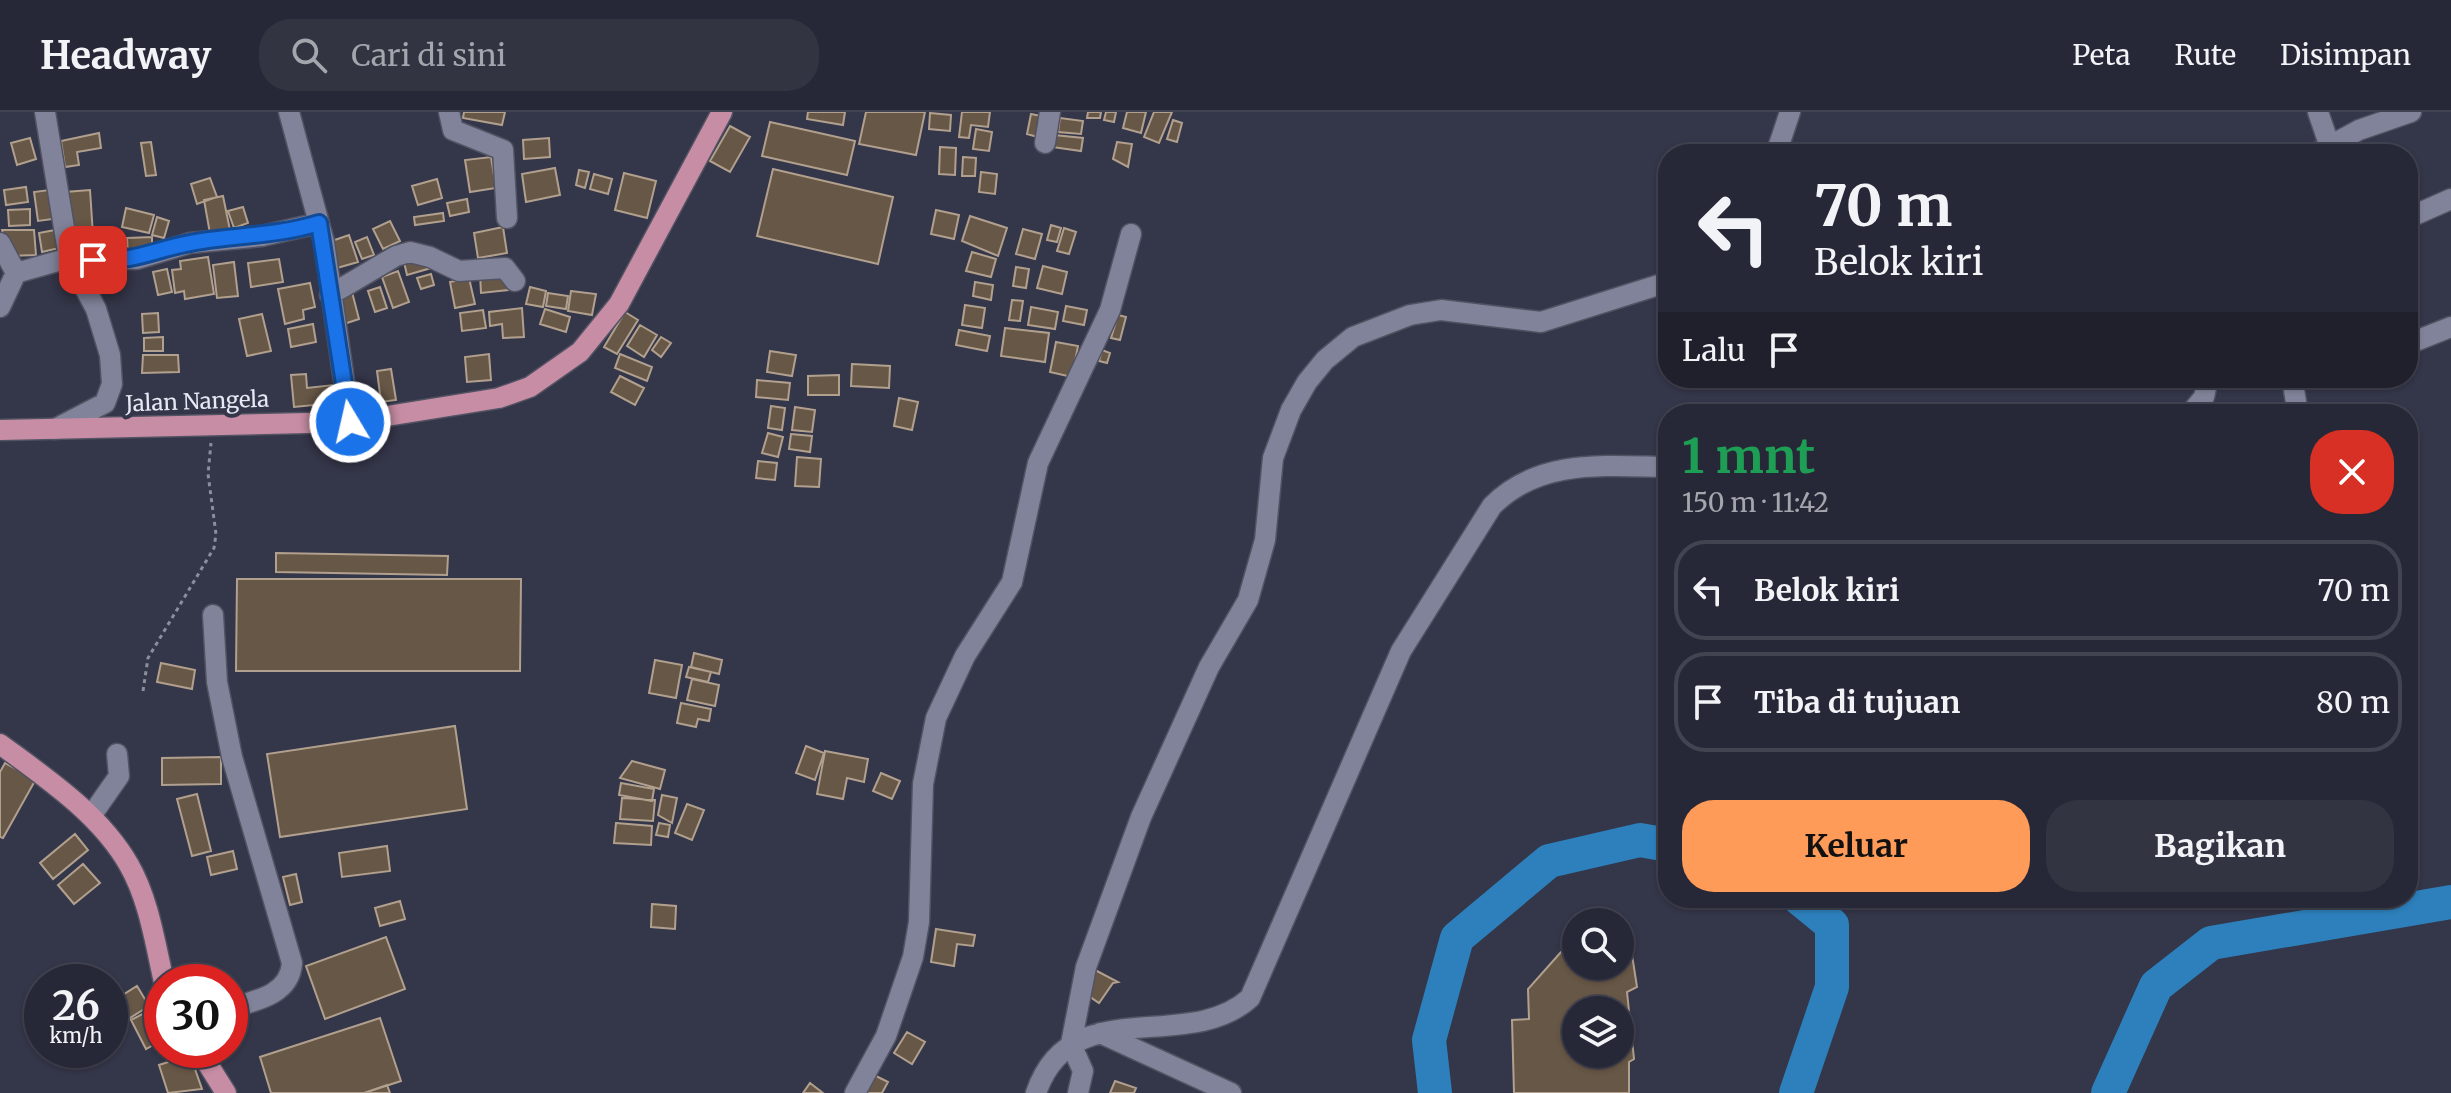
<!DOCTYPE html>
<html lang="id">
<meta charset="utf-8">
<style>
body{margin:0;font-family:Merriweather,serif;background:#333442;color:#f1f3f6;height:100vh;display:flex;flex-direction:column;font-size:30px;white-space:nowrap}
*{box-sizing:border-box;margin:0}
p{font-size:26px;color:#a4a6ad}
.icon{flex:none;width:44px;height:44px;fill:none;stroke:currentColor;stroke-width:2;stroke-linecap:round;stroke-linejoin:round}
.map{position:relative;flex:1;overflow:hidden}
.drawer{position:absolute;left:1658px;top:292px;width:760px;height:504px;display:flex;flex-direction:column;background:#272837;border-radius:32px;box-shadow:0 2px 6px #0004,0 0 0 2px #434452}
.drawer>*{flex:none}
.hud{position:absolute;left:1658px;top:32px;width:760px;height:244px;border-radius:32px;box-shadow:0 2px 6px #0004,0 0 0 2px #434452;background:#272837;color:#f1f3f6;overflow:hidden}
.controls{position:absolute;left:1562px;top:796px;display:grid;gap:16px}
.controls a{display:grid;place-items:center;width:72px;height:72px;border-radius:50%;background:#272837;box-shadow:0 2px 6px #0004,0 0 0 2px #434452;font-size:40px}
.speed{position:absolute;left:24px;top:852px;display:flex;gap:16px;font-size:40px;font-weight:700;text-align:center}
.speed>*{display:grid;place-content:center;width:104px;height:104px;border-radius:50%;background:#272837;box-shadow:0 2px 6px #0004,0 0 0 2px #434452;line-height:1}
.speed small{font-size:20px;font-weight:400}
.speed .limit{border:12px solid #d22;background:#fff;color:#111}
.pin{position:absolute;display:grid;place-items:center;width:68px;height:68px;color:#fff;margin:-34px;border-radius:16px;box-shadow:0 4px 12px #0006}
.me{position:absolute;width:88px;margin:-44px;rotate:351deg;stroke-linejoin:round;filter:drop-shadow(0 0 6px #0008)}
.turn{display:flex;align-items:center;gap:28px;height:168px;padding:0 24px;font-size:36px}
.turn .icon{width:104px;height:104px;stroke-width:2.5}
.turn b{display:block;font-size:56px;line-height:68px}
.then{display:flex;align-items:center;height:76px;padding:0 24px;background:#0003;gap:16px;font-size:30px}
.round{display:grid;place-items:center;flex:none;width:84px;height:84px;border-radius:32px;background:#333442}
.summary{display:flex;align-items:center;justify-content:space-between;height:136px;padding:0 24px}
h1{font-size:48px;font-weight:700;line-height:60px;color:#1e9e55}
.cta{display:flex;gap:16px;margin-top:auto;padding:16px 24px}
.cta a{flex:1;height:92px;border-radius:32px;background:#fe9b59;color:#111;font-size:32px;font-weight:700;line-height:92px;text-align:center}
.cta a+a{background:#333442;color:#f1f3f6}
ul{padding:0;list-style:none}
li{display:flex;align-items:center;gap:24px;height:100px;margin:0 16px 12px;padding:0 8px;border:4px solid #434452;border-radius:32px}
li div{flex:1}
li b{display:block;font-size:30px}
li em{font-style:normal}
header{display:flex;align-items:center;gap:48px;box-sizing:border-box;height:112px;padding:0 40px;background:#272837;border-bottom:2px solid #434452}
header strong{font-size:38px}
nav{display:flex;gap:44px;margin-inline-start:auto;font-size:28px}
.search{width:560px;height:72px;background:#333442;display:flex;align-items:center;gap:20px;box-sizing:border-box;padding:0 28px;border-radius:32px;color:#a4a6ad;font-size:30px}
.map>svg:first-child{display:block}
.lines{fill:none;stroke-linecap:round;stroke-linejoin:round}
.river{stroke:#2d80bc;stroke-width:34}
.building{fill:#675746;stroke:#b2a08e;stroke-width:2;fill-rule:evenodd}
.minor-casing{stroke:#515262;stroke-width:23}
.major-casing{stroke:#515262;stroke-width:23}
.path{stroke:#8c8e9e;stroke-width:3;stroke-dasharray:4 4;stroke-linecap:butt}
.minor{stroke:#81839a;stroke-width:20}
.major{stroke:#c78da4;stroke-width:20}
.route-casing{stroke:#114b97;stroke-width:20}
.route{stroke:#1a73e8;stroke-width:14}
.labels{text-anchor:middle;stroke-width:8;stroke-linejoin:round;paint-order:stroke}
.street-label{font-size:22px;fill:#e6e8f4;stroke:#343649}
</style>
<header>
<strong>Headway</strong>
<div class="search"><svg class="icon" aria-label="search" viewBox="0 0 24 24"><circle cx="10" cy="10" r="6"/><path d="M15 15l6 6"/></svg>Cari di sini</div>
<nav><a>Peta</a><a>Rute</a><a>Disimpan</a></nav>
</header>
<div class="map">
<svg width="2451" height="981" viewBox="0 0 2451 981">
<rect width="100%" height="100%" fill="#343649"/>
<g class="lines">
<!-- river -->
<path class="river" d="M 1435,981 L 1429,928 L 1457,826 L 1549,749 L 1640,728 L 1668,733
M 1796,981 L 1832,875 L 1832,813 L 1799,786
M 2108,981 L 2156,874 L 2211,831 L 2451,790"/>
</g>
<!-- building -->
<path class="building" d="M 464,0 L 505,0 L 502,13 L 463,6 Z
M 808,0 L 845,0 L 843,13 L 807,7 Z
M 866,0 L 925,0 L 916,43 L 859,32 Z
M 962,0 L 990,0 L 988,15 L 971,13 L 969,26 L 959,25 Z
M 1088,0 L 1101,0 L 1100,6 L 1087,6 Z
M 1106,0 L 1116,0 L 1114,10 L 1104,8 Z
M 1127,0 L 1146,0 L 1141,21 L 1123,16 Z
M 1154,0 L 1172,0 L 1159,31 L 1144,25 Z
M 930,1 L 951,3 L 950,19 L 929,17 Z
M 1031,2 L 1046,5 L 1041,26 L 1027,22 Z
M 1060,6 L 1083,9 L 1081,22 L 1058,20 Z
M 1173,8 L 1182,11 L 1177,30 L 1167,27 Z
M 770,10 L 855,29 L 847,63 L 762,44 Z
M 730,14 L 750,25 L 730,60 L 710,49 Z
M 976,17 L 992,20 L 989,39 L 973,37 Z
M 99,21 L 101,36 L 77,40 L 79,53 L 65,55 L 61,29 Z
M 1054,23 L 1083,26 L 1081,39 L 1052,35 Z
M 30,26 L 36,47 L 17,53 L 11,31 Z
M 549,26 L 550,45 L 524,47 L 523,28 Z
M 151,30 L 156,63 L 146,64 L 141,31 Z
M 1117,30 L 1132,32 L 1128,55 L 1113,47 Z
M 940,35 L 956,36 L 955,63 L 939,62 Z
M 491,45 L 496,76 L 470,80 L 465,48 Z
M 963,45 L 976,46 L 975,64 L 962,64 Z
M 555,56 L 560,83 L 526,90 L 522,62 Z
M 773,57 L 893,85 L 878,152 L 757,124 Z
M 579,58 L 589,60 L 585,76 L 576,73 Z
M 981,60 L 997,62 L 995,82 L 979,80 Z
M 624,61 L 656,69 L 647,106 L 615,98 Z
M 594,62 L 612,67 L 608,82 L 590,77 Z
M 210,66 L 217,85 L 197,92 L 191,72 Z
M 437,67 L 442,86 L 418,93 L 412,74 Z
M 26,75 L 28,90 L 6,93 L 4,78 Z
M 49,78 L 53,107 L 38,109 L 34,80 Z
M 90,78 L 93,123 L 70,127 L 65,80 Z
M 223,84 L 231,123 L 211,127 L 204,88 Z
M 467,87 L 469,100 L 450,104 L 447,91 Z
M 243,95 L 248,111 L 234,116 L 228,99 Z
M 126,96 L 154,103 L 149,121 L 122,115 Z
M 30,97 L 30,113 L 9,114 L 8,98 Z
M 936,98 L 959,103 L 954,127 L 931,122 Z
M 443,101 L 444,109 L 415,113 L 414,105 Z
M 970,104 L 1007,116 L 998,144 L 962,129 Z
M 157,105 L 169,109 L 164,126 L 152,123 Z
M 390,109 L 400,129 L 383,137 L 373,117 Z
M 1051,113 L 1061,116 L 1057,130 L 1047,128 Z
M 503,115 L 507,141 L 478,146 L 474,121 Z
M 1064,116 L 1076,120 L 1069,142 L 1057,139 Z
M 1023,117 L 1042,122 L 1035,147 L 1016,142 Z
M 2,118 L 34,118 L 36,143 L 8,144 Z
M 55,118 L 59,136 L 42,140 L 39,121 Z
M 349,123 L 358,150 L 337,156 L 329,130 Z
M 152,125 L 152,141 L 128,143 L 127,126 Z
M 367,125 L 374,143 L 362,147 L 355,130 Z
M 972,140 L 996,147 L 991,165 L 966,159 Z
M 427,144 L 431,156 L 407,163 L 404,150 Z
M 208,145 L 214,182 L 185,187 L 184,179 L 175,181 L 172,158 L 181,157 L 180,149 Z
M 279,147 L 283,170 L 251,175 L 248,151 Z
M 234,150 L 238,184 L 217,186 L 213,153 Z
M 1043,154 L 1067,160 L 1062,182 L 1037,176 Z
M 1016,155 L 1029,157 L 1026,176 L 1013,174 Z
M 167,157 L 172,180 L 158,183 L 153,160 Z
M 398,159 L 409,190 L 393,196 L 382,165 Z
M 506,160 L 508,178 L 481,181 L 480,162 Z
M 431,162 L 434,173 L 421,177 L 417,166 Z
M 469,166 L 475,192 L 455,196 L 450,170 Z
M 975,170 L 993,173 L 991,188 L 973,184 Z
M 310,171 L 315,195 L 303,198 L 304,207 L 285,212 L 278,177 Z
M 380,175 L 387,196 L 375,200 L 368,179 Z
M 530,175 L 546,179 L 543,195 L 526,192 Z
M 571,179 L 596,182 L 592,203 L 568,199 Z
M 352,180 L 359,207 L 344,212 L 336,184 Z
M 548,181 L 568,184 L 566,197 L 546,194 Z
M 1012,188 L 1023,189 L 1020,209 L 1009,208 Z
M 965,193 L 985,196 L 982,216 L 962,213 Z
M 1066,194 L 1087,198 L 1084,213 L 1063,209 Z
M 1031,195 L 1058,200 L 1055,217 L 1028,213 Z
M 522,196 L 524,225 L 503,226 L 502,212 L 490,214 L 489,200 Z
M 545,197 L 570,205 L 566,220 L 540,212 Z
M 483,198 L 486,216 L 462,219 L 460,201 Z
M 625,200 L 638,208 L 617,242 L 604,235 Z
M 158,201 L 159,220 L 143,221 L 142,202 Z
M 262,202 L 271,239 L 247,244 L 239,207 Z
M 1118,203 L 1126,205 L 1120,228 L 1111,226 Z
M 313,212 L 316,230 L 291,235 L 288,217 Z
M 640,213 L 657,223 L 644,245 L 627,234 Z
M 1005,216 L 1049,221 L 1045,250 L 1001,244 Z
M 959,218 L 990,224 L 987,239 L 956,233 Z
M 163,225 L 163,239 L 144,239 L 144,226 Z
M 661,225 L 671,231 L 661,245 L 652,238 Z
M 1056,230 L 1078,234 L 1072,265 L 1050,260 Z
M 1102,238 L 1110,241 L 1107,251 L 1099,249 Z
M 770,239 L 796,243 L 792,264 L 767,260 Z
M 489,242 L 491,268 L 467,270 L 465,245 Z
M 620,242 L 652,255 L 647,269 L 615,256 Z
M 143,243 L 178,243 L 179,260 L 142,261 Z
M 852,252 L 890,254 L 889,276 L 851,274 Z
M 391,257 L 396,288 L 381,290 L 377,259 Z
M 306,262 L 307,276 L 343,272 L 345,290 L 294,295 L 291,263 Z
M 839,263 L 839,283 L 808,283 L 808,264 Z
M 620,264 L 644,276 L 635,293 L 611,280 Z
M 757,268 L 790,271 L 788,288 L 756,285 Z
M 899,286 L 918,290 L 912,318 L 894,314 Z
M 771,294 L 785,296 L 782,318 L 768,316 Z
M 795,295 L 815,298 L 812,320 L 792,318 Z
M 768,321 L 783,325 L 778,345 L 762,341 Z
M 791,322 L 812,324 L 810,340 L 789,337 Z
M 797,345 L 821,347 L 819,375 L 795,374 Z
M 758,349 L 777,351 L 775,368 L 756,366 Z
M 276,441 L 448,444 L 447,463 L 276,460 Z
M 237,467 L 521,467 L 520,559 L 236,559 Z
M 694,541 L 722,548 L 719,562 L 691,555 Z
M 655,548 L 682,553 L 676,586 L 649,581 Z
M 161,551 L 195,558 L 192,577 L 157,570 Z
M 689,555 L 711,560 L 708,570 L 686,565 Z
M 692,567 L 719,573 L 715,594 L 687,588 Z
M 681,591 L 711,597 L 709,609 L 698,607 L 696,615 L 677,611 Z
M 455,614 L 467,697 L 280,725 L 267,642 Z
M 806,634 L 824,641 L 815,668 L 796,661 Z
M 825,639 L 868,647 L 864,670 L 847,666 L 843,687 L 817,682 Z
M 221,645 L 221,672 L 162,673 L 162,646 Z
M 632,649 L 665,658 L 660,677 L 620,666 Z
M 5,651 L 36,667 L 3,726 L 0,725 L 0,660 Z
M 881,661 L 900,669 L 892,687 L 873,679 Z
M 621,671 L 654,677 L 652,689 L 619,683 Z
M 197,682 L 211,739 L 192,744 L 177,687 Z
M 662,683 L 677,686 L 672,711 L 658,703 Z
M 622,686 L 655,688 L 653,709 L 620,707 Z
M 687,692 L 704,698 L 692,728 L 675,721 Z
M 616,711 L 652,714 L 651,733 L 614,731 Z
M 659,711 L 670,713 L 668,725 L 656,723 Z
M 75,722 L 88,738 L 53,767 L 40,751 Z
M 387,734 L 390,759 L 342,765 L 339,741 Z
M 233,739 L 237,757 L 211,763 L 207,745 Z
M 83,752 L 100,771 L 74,792 L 58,773 Z
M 296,762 L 302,790 L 290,793 L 283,765 Z
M 400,789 L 405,807 L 380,814 L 375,796 Z
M 652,792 L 676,794 L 675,817 L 651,815 Z
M 936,817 L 975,823 L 973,834 L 957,832 L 954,854 L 931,850 Z
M 386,825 L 405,877 L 325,907 L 306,854 Z
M 1630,830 L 1637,875 L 1627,880 L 1634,947 L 1629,950 L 1629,981 L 1514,981 L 1512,908 L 1529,907 L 1528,877 L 1561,840 L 1576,838 L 1576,854 L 1620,854 L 1620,832 ZM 1576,898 L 1620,898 L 1620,942 L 1576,942 Z
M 1095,858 L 1118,870 L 1113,871 L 1099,891 L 1086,882 Z
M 137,874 L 149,894 L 111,918 L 110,891 Z
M 154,896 L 162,910 L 162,928 L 146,937 L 131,908 Z
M 380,906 L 401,969 L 364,981 L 271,981 L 260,945 Z
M 907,920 L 925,930 L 912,952 L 894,941 Z
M 190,943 L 202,977 L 168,981 L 159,953 Z
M 872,962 L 888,970 L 882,981 L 862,981 Z
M 1115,969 L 1136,976 L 1134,981 L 1110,981 Z
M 810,971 L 823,981 L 803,981 Z
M 387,973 L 390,981 L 364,981 Z"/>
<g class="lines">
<defs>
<path id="minor" d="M 45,0 L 69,146 L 96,197 L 110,243 L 112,272 L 105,291 L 55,317
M 289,0 L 324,130 L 350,310
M 449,0 L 453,18 L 503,38 L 507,106
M 2318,0 L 2329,32
M 1045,31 L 1050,0
M 1776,42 L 1790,0
M 2315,42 L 2359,18 L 2411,0
M 2408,106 L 2451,87
M 0,131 L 16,161
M 16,161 L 69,146 L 137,147 L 190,131 L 262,124 L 319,111
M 330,183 L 396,144 L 410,140 L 430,145 L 459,159 L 505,156 L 515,169
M 0,195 L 16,161
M 2408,232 L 2451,215
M 2292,266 L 2298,302
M 2190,302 L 2204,285 L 2208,266
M 213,503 L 217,570 L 232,645 L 292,851 C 290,883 255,889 230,896
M 91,704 L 119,664 L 117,642
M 1100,921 L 1231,981
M 855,981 L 886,924 L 913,845 L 919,810 L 923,672 L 936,606 L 965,544 L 1012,470 L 1038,351 L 1110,198 L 1131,122
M 1036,981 C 1071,878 1187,943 1250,886 L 1401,539 L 1492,394 C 1539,346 1606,354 1668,355
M 1078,981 L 1083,959 L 1071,932 L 1086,855 L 1141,705 L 1209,555 L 1248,488 L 1265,428 L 1273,346 L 1291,298 L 1307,270 L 1325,248 L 1353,225 L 1410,203 L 1441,198 L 1541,210 L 1668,170"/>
<path id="major" d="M 0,318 L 350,310 L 499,286 L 530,275 L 580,240 L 619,192 L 722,0
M 0,632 C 46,666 100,702 129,753 C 149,788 155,831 164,870
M 199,938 L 226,981"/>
</defs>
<!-- minor casing -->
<use href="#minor" class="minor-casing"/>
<!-- major casing -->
<use href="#major" class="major-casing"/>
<!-- path -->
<path class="path" d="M 143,579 L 148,546 L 214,436 L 216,422 L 208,362 L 211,331"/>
<!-- minor -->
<use href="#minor" class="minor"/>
<!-- major -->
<use href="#major" class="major"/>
</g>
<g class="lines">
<defs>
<path id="route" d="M 93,148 C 138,151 161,134 202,129 C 242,123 280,123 319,111 L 350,310"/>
</defs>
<!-- route casing -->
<use href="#route" class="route-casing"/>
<!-- route -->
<use href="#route" class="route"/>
</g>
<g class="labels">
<!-- street labels -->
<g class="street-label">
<text transform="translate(197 289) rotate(-2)" y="8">Jalan Nangela</text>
</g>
</g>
</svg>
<div class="controls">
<a><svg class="icon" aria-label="search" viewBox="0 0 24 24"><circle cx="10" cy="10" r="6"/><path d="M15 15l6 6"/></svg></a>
<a><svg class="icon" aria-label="layers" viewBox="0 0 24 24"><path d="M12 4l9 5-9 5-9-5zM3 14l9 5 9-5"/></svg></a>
</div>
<div class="speed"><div>26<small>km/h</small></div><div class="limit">30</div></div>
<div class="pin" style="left:93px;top:148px;background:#d93025"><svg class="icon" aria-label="arrive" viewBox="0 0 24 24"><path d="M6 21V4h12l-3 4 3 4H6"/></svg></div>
<svg class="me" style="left:350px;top:310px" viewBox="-20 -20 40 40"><circle r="17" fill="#1a73e8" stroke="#fff" stroke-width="3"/><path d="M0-11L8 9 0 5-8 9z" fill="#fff"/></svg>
<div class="hud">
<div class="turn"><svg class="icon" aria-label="left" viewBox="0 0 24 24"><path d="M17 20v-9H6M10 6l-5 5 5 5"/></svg><div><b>70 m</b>Belok kiri</div></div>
<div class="then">Lalu<svg class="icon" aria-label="arrive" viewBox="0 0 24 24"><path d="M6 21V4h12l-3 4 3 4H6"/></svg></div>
</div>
<section class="drawer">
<div class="summary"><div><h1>1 mnt</h1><p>150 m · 11:42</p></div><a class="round" style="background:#d93025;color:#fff"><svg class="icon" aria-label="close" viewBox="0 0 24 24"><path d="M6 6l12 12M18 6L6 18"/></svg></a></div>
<ul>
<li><svg class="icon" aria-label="left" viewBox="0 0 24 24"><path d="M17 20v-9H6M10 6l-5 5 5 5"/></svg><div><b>Belok kiri</b></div><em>70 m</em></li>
<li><svg class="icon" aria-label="arrive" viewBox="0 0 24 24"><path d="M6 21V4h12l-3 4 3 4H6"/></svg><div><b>Tiba di tujuan</b></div><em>80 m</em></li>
</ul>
<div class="cta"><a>Keluar</a><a>Bagikan</a></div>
</section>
</div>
